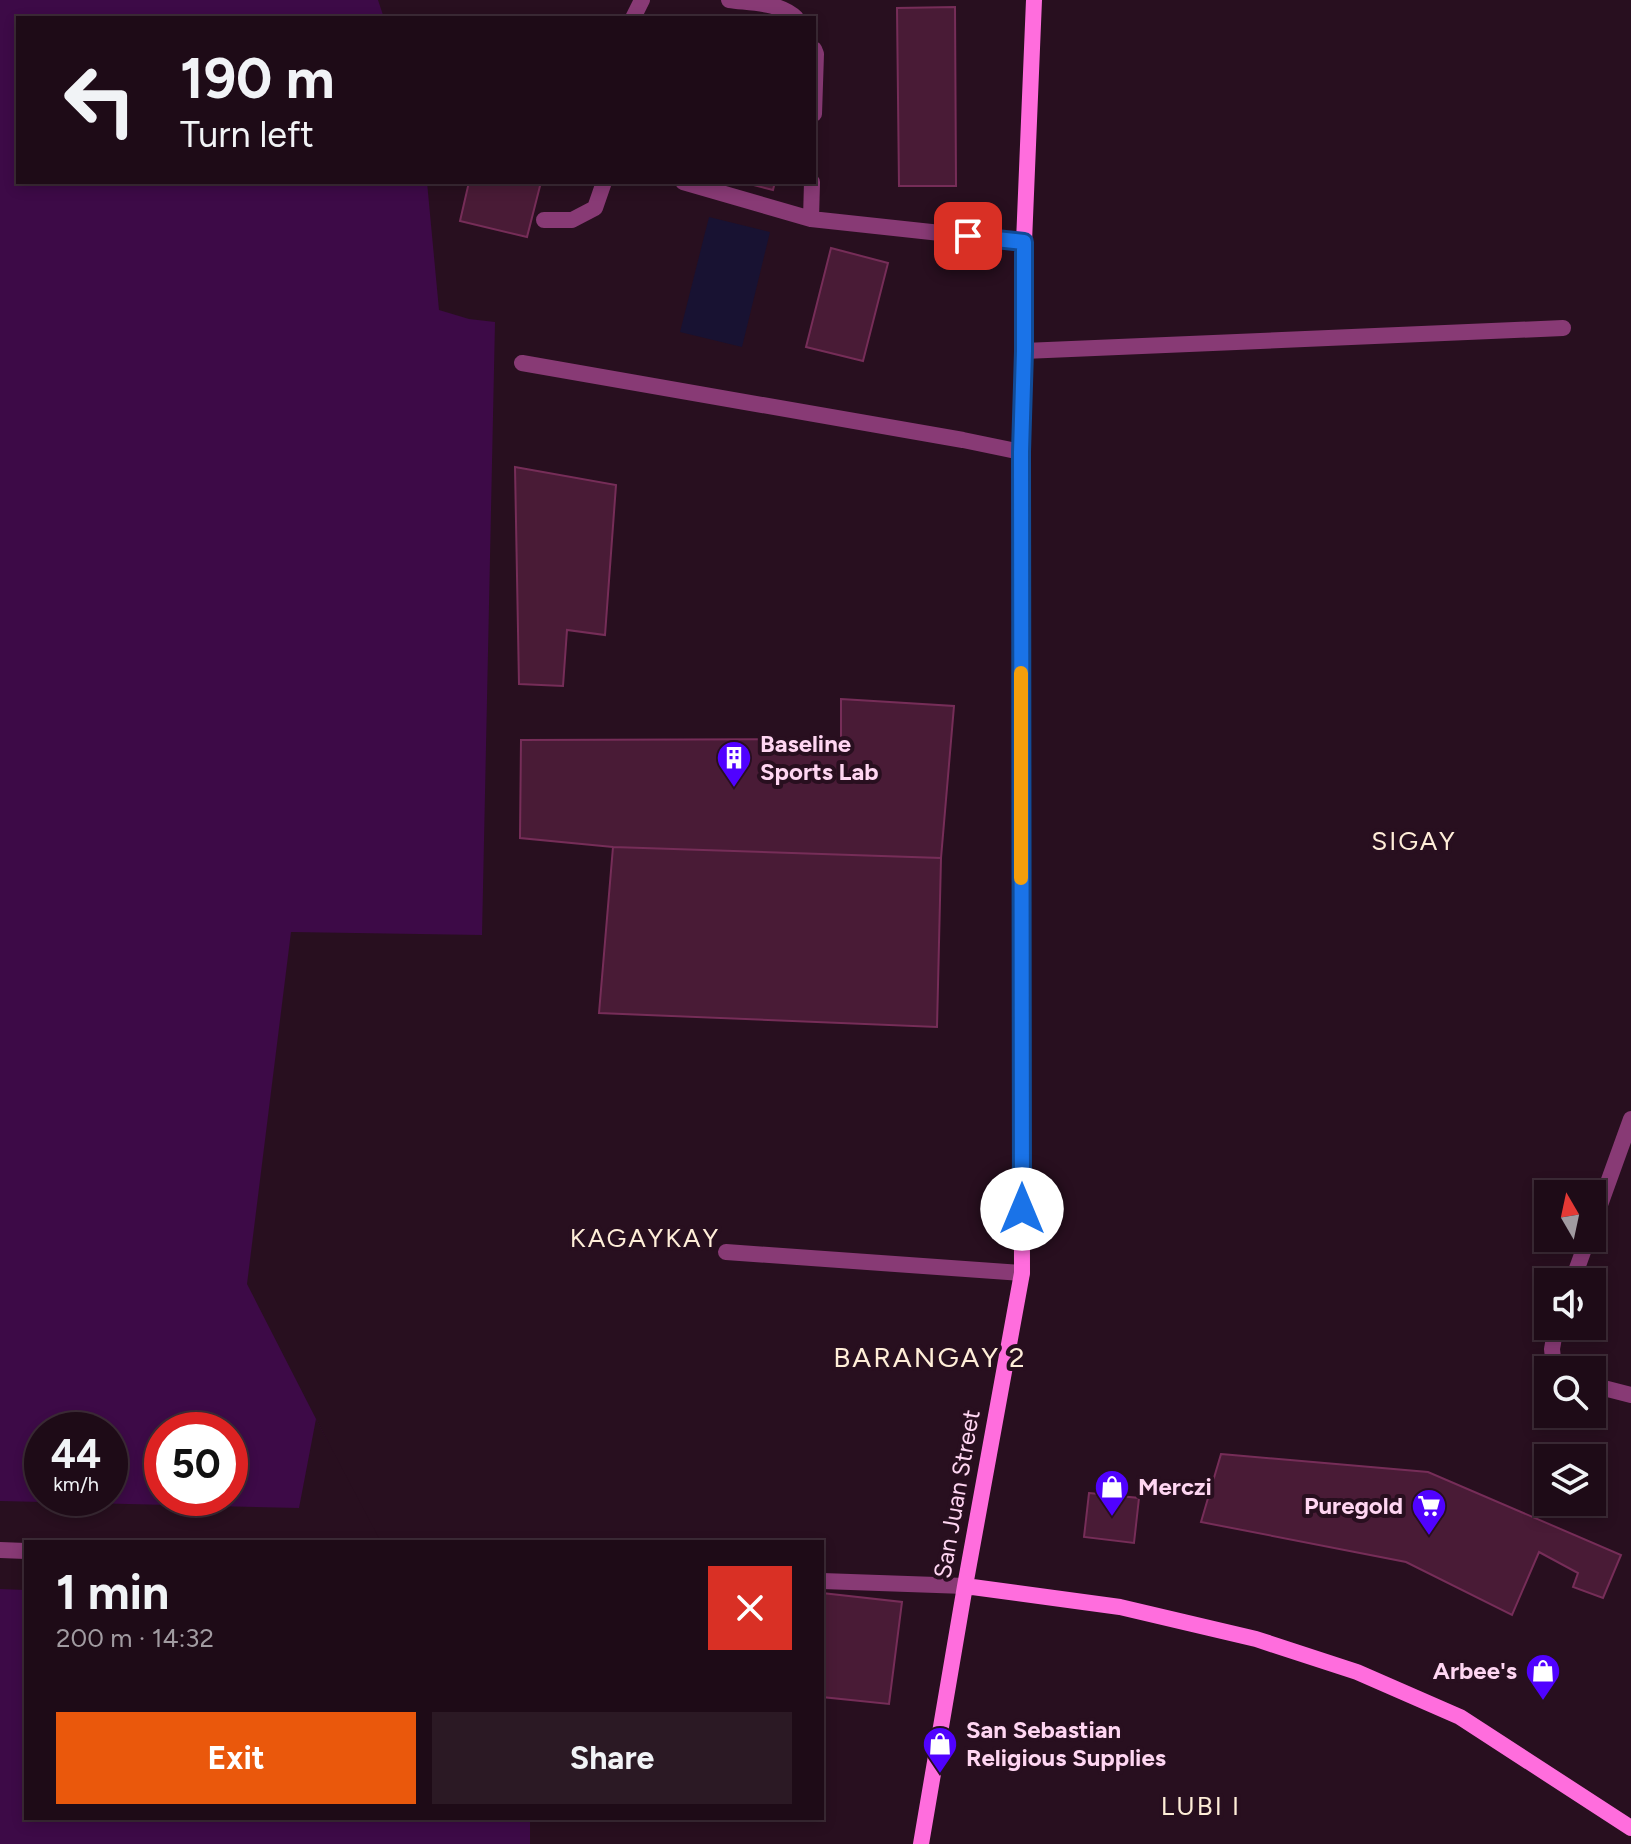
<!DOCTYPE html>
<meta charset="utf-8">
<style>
body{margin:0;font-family:Figtree,sans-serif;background:#2b1924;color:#f1f3f6;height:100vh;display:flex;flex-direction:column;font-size:30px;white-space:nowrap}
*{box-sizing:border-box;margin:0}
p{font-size:26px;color:#a19ba1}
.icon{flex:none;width:44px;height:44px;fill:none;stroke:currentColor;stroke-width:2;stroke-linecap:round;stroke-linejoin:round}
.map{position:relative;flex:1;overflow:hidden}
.sheet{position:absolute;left:24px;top:1540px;width:800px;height:280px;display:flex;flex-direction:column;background:#1e0b17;border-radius:0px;box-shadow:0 4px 12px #0003,0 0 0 2px #3c2b36}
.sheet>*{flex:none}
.banner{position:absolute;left:16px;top:16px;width:800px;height:168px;border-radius:0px;box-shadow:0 4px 12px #0003,0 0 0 2px #3c2b36;background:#1e0b17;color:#f1f3f6;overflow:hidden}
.needle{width:52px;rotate:351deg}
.controls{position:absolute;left:1534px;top:1180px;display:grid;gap:16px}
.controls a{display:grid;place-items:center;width:72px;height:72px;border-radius:0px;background:#1e0b17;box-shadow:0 4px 12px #0003,0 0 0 2px #3c2b36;font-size:40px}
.speed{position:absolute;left:24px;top:1412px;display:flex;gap:16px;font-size:40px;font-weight:700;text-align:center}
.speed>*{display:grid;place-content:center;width:104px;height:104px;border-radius:50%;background:#1e0b17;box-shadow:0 4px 12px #0003,0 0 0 2px #3c2b36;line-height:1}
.speed small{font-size:20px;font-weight:400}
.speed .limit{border:12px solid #d22;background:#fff;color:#111}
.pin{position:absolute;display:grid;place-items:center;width:68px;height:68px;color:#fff;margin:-34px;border-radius:16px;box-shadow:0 4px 12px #0006}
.me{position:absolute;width:88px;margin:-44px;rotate:0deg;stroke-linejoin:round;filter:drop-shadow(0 0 6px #0008)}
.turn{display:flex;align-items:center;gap:28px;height:168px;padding:0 32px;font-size:36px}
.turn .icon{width:104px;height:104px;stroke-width:2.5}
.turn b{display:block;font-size:56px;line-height:68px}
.round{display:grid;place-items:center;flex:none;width:84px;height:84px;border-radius:0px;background:#2b1924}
.headline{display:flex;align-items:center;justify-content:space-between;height:136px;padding:0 32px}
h1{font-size:48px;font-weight:700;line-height:60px}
.button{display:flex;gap:16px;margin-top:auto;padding:16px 32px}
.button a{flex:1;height:92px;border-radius:0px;background:#ea580c;color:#fff;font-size:32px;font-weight:700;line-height:92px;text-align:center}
.button a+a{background:#2b1924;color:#f1f3f6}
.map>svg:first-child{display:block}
.green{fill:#181232}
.water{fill:#3d0a47;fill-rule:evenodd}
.pier{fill:#280f1f}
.building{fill:#491b36;stroke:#762d58;stroke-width:2}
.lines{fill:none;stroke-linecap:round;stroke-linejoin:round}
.service{stroke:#883a75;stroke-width:16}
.minor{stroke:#883a75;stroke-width:16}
.secondary{stroke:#ff6ddd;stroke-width:16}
.route-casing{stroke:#114b97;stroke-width:20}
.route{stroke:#1a73e8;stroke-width:14}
.slow{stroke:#f59e0b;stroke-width:14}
.labels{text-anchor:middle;stroke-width:8;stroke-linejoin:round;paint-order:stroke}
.poi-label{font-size:24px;font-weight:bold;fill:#ffd6f2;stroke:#280f1f;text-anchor:start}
.street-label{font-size:24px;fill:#ffd6f2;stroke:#280f1f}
.neighbourhood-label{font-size:26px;letter-spacing:2px;fill:#ffeed8;stroke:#280f1f}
.quarter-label{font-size:28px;letter-spacing:2px;fill:#ffeed8;stroke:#280f1f}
</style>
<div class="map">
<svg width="1631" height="1844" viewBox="0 0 1631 1844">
<rect width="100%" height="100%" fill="#280f1f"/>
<!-- green -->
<path class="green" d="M 709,217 L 770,232 L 742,347 L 680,332 Z"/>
<!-- water -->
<path class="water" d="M 0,0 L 378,0 L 384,18 L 18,18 L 18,182 L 427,182 L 439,310 L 469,319 L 495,322 L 482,935 L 291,932 L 247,1284 L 379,1542 L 26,1542 L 26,1818 L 530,1818 L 530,1844 L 0,1844 ZM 42,1430 L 110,1430 L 110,1498 L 42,1498 ZM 162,1430 L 230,1430 L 230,1498 L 162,1498 Z"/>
<!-- pier -->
<path class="pier" d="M 316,1419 L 381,1542 L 26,1542 L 26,1590 L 0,1589 L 0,1501 L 299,1508 Z"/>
<!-- building -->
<path class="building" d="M 955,7 L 956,186 L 899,186 L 897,8 Z
M 469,182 L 541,182 L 527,237 L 460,221 Z
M 742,182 L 775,182 L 773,190 Z
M 831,248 L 888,263 L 863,361 L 806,347 Z
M 515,467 L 616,485 L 605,635 L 567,630 L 563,686 L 519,684 Z
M 841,699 L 954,706 L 941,858 L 613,847 L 520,838 L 521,740 L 841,739 Z
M 613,847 L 941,858 L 937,1027 L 599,1013 Z
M 1221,1454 L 1428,1472 L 1621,1555 L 1603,1598 L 1573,1587 L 1578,1573 L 1539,1552 L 1512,1615 L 1406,1562 L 1201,1522 Z
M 1089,1493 L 1139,1498 L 1134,1543 L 1084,1537 Z
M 822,1593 L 902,1602 L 889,1704 L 822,1697 Z"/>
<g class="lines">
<!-- service -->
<path class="service" d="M 729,0 C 750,3 780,2 796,18
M 633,18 L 642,0
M 814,49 L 816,54 L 814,114
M 683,182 L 811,219 L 1024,242
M 811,219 L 812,182
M 544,220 L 572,220 L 595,208 L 604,182
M 1024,351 L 1563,328
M 522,363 L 963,440 L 1021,452"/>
<!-- minor -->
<path class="minor" d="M 1592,1227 L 1631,1119
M 726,1252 L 1022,1273
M 1572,1282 L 1588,1238
M 1556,1326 L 1552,1349 L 1554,1368 L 1557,1370
M 1592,1385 L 1631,1395
M 0,1550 L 26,1551
M 822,1581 L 965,1586"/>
<!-- secondary -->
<path class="secondary" d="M 965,1586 L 1120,1607 L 1256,1639 L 1357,1672 L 1460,1717 L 1631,1828
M 921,1844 L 965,1586 L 1022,1273 L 1021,452 L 1024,351 L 1024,242 L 1034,0"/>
</g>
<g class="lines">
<defs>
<path id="route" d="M 968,236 L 1024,242 L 1024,351 L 1021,452 L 1022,1209"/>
</defs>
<!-- route casing -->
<use href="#route" class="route-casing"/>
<!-- route -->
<use href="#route" class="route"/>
<!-- slow -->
<path class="slow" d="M 1021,673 L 1021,878"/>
</g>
<!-- icons -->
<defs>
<symbol id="building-pin" viewBox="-11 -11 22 30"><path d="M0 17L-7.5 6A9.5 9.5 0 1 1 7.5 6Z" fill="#5002ff" stroke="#280f1f"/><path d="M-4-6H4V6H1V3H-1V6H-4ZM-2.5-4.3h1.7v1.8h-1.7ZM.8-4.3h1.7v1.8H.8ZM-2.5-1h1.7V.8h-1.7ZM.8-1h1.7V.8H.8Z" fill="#fff"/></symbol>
<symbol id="shop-pin" viewBox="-11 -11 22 30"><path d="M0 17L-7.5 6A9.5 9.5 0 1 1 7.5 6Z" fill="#5002ff" stroke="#280f1f"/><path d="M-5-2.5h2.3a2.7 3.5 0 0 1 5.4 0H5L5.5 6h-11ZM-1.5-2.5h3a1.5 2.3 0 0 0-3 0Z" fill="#fff"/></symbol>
<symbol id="supermarket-pin" viewBox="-11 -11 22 30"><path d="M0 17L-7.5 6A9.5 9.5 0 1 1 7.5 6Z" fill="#5002ff" stroke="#280f1f"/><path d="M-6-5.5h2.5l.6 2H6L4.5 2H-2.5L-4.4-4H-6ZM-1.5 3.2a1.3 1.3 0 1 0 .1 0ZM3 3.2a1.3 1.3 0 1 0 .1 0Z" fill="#fff"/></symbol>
</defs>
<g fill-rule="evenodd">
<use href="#building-pin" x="714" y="738" width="40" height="54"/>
<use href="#shop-pin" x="1092" y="1467" width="40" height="54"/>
<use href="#supermarket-pin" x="1409" y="1486" width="40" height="54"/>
<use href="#shop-pin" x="1523" y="1651" width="40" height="54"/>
<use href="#shop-pin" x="920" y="1724" width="40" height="54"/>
</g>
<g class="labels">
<!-- poi labels -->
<g class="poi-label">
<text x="760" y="752">Baseline<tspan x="760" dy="28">Sports Lab</tspan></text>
<text x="1138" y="1495">Merczi</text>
<text x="1403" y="1514" text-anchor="end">Puregold</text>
<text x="1517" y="1679" text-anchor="end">Arbee's</text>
<text x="966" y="1738">San Sebastian<tspan x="966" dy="28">Religious Supplies</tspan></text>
</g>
<!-- street labels -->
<g class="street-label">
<text transform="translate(957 1494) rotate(-80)" y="8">San Juan Street</text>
</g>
<!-- neighbourhood labels -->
<g class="neighbourhood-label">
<text x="1414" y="850">SIGAY</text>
<text x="645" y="1247">KAGAYKAY</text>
<text x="1201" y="1815">LUBI I</text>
</g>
<!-- quarter labels -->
<g class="quarter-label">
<text x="930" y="1367">BARANGAY 2</text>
</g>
</g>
</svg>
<div class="controls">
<a><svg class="needle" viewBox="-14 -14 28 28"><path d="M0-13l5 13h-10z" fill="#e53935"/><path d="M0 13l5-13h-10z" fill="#a19ba1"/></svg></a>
<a><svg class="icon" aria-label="sound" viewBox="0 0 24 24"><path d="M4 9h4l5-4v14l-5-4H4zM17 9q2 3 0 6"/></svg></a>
<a><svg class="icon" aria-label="search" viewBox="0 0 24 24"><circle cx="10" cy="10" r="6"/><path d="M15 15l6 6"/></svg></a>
<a><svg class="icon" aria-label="layers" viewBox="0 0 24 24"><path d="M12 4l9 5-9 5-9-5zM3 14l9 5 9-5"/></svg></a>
</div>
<div class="speed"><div>44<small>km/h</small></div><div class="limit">50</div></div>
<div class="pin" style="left:968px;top:236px;background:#d93025"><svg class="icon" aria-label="arrive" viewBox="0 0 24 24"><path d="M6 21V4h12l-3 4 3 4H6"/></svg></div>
<svg class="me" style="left:1022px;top:1209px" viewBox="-20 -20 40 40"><circle r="19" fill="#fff"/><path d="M0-13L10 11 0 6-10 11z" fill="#1a73e8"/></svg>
<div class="banner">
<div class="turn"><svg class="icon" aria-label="left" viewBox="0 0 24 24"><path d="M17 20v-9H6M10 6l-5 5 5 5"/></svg><div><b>190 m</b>Turn left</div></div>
</div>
<section class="sheet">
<div class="headline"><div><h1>1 min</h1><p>200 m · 14:32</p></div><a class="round" style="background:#d93025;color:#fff"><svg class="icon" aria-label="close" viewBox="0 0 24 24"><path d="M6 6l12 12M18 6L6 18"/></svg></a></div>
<div class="button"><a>Exit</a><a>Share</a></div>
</section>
</div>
